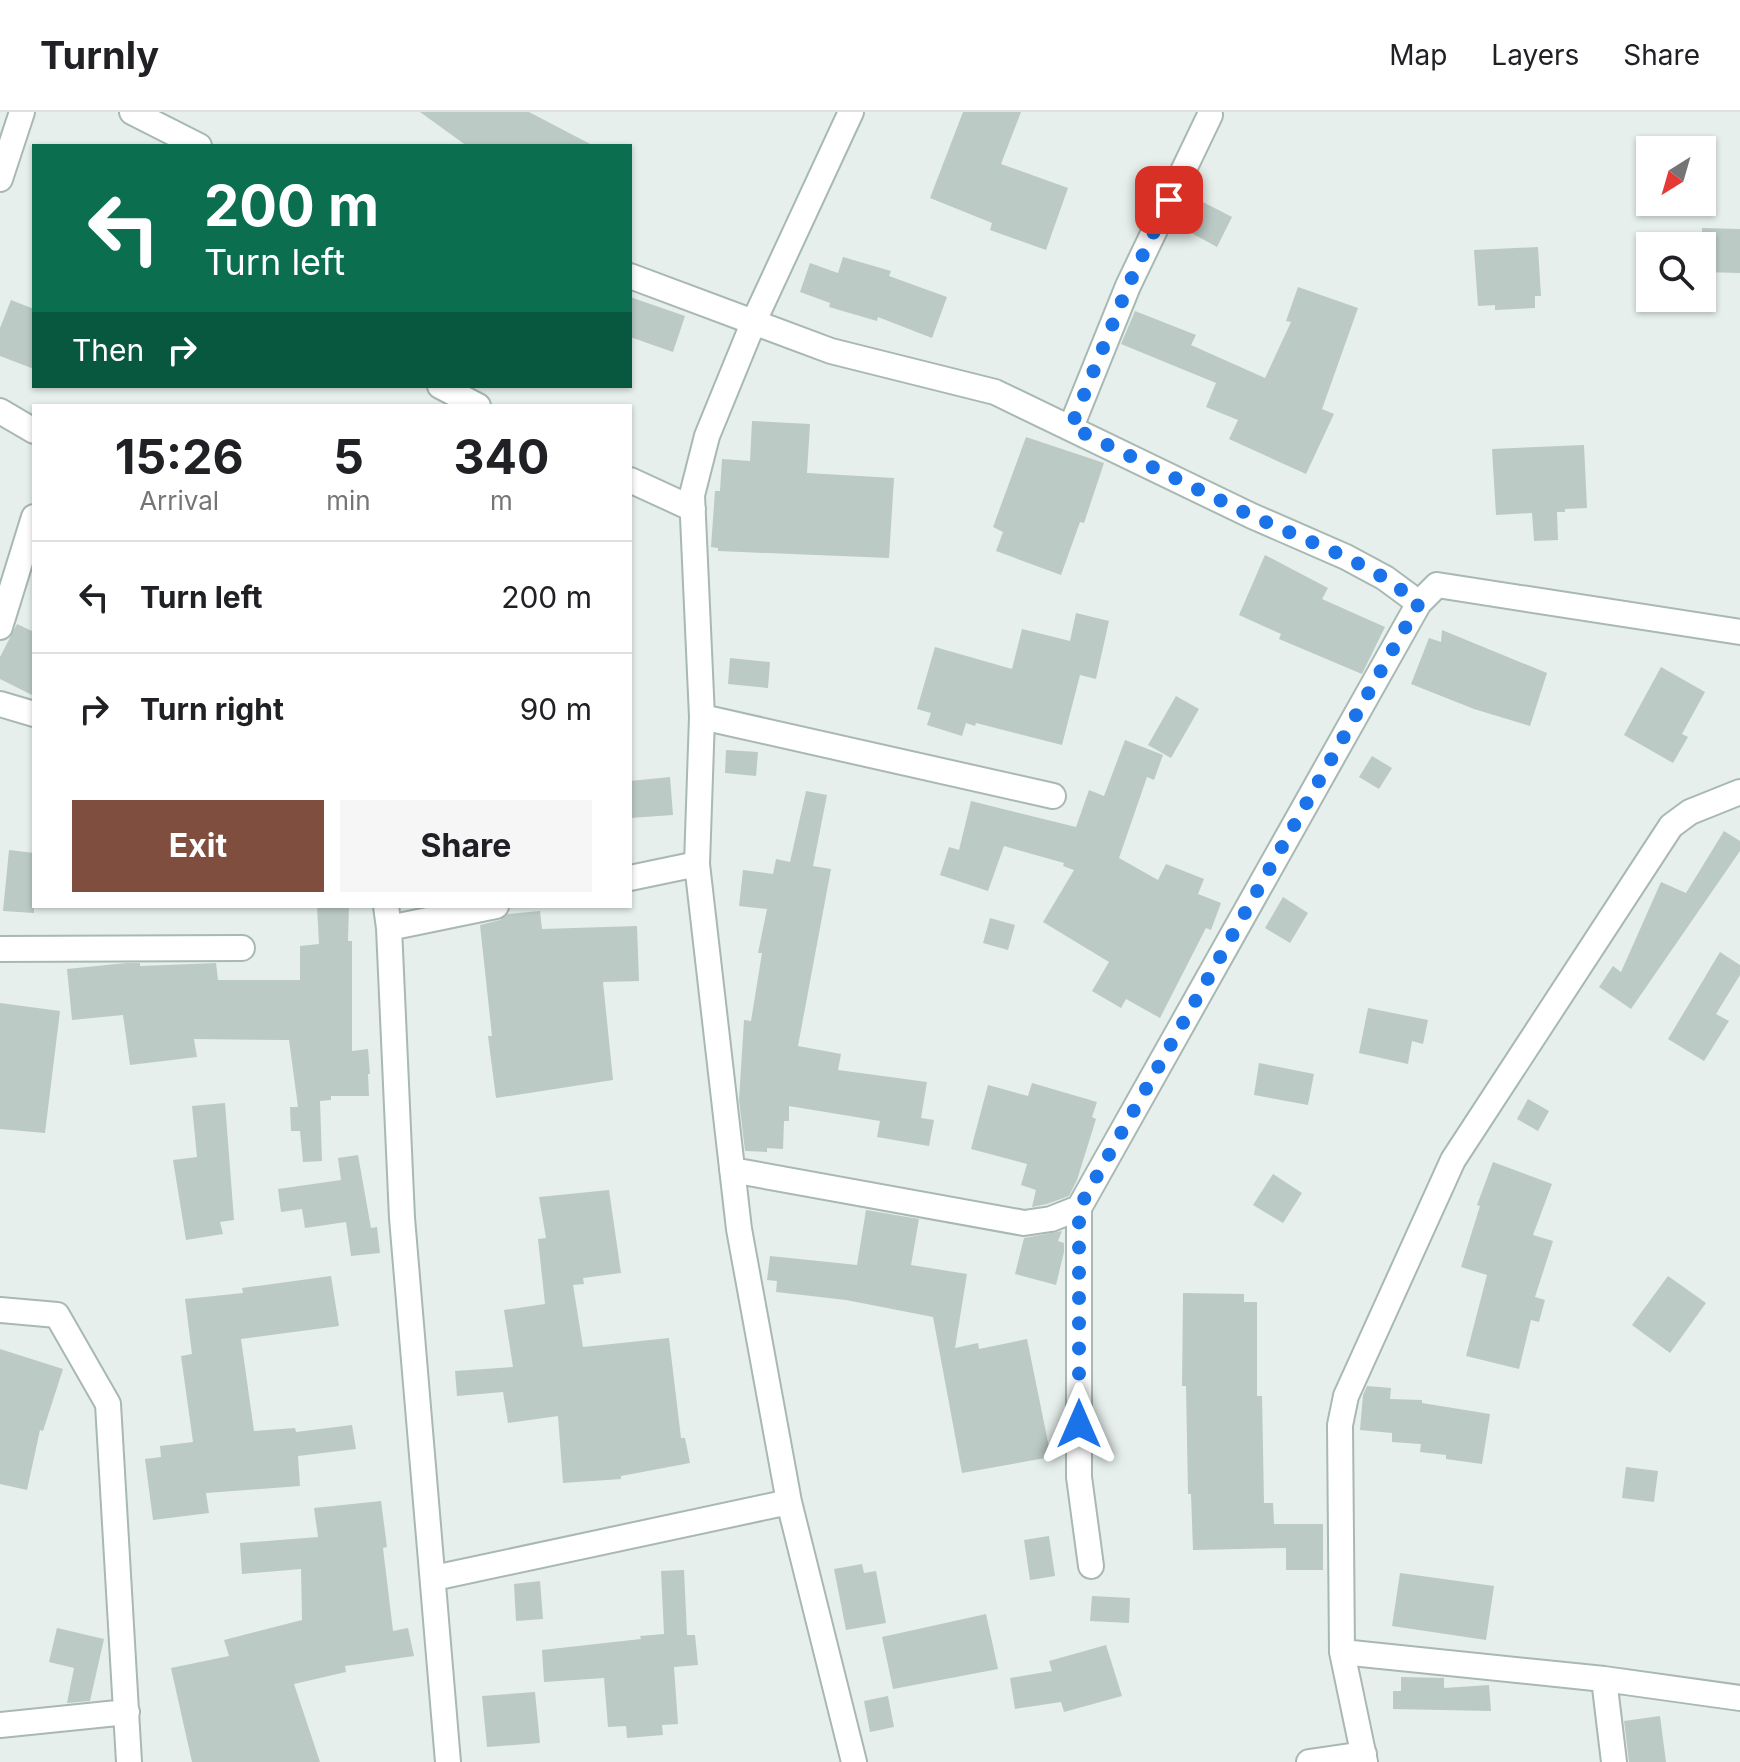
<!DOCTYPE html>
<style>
body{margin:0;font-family:Inter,sans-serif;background:#f6f6f6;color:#202124;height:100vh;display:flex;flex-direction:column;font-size:30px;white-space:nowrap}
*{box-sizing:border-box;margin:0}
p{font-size:26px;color:#757577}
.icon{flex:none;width:44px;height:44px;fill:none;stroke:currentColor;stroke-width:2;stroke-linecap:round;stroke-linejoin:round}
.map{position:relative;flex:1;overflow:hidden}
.side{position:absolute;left:32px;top:292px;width:600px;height:504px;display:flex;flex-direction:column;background:#fff;border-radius:0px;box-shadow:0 2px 6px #0004}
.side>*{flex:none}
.banner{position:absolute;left:32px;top:32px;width:600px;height:244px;border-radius:0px;box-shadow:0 2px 6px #0004;background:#0b6e4f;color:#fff;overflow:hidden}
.needle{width:52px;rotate:217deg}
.controls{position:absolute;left:1636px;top:24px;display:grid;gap:16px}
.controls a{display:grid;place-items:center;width:80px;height:80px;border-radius:0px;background:#fff;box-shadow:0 2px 6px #0004;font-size:40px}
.pin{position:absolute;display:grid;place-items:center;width:68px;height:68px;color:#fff;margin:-34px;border-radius:16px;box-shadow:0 4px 12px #0006}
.me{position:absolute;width:88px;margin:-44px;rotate:0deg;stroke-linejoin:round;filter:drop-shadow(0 0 6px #0008)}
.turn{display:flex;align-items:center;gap:28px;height:168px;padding:0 40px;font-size:36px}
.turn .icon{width:104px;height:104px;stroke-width:2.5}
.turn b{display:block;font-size:56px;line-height:68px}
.then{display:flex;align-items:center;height:76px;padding:0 40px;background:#0003;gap:16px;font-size:30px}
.eta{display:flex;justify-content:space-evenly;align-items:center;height:136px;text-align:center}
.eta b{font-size:48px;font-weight:700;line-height:56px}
.button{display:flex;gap:16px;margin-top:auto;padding:16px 40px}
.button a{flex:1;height:92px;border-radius:0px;background:#7f4e3f;color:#fff;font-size:32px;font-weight:700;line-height:92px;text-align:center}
.button a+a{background:#f6f6f6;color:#202124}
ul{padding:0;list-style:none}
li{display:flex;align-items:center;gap:24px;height:112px;padding:0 40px;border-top:2px solid #e0e0e0}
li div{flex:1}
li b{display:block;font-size:30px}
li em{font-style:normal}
header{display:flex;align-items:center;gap:48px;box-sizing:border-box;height:112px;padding:0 40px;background:#fff;border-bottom:2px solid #e0e0e0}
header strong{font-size:38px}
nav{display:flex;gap:44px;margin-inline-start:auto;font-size:28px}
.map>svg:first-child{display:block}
.building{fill:#bbcac4}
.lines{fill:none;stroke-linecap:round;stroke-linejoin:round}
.street-casing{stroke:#a8b8b2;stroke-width:28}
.street{stroke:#fff;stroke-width:24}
.route{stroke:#1a73e8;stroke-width:14;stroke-dasharray:0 25.2}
</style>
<header>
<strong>Turnly</strong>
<nav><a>Map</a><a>Layers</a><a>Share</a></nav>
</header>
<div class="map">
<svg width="1740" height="1650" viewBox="0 0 1740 1650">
<rect width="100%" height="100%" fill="#e6efeb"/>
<!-- building -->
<path class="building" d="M 420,0 L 529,0 L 594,34 L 467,34 Z
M 963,0 L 1021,0 L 1001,52 L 1068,76 L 1046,138 L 990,118 L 992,111 L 930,86 Z
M 1199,88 L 1232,105 L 1217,135 L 1184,117 Z
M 1702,116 L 1740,117 L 1740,161 L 1702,160 Z
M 1538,135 L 1541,184 L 1535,184 L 1535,196 L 1495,198 L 1495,193 L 1478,194 L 1474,138 Z
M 843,145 L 891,159 L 889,164 L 947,185 L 932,226 L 878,205 L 877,209 L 829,195 L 830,191 L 800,180 L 810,151 L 838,161 Z
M 1298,175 L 1358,196 L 1322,297 L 1334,302 L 1306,362 L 1229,327 L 1238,308 L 1206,295 L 1216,271 L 1121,232 L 1135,199 L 1196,223 L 1191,233 L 1265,266 L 1291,210 L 1286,209 Z
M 630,185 L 685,204 L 673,240 L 630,225 Z
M 11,188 L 34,197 L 34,257 L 0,244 L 0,216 Z
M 752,309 L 810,312 L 807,361 L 894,366 L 889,446 L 718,439 L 718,436 L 711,435 L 715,379 L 720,379 L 722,347 L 750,349 Z
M 1026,325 L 1104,351 L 1084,411 L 1080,410 L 1061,463 L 996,439 L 1003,420 L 993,415 Z
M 1584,333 L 1587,396 L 1565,397 L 1565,400 L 1557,400 L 1558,428 L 1534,429 L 1532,401 L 1496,403 L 1492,337 Z
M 1265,443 L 1328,476 L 1322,487 L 1385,515 L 1362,562 L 1279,527 L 1281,522 L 1239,503 Z
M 1076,501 L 1109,509 L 1096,567 L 1080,563 L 1062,633 L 976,611 L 975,614 L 966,611 L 962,624 L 927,613 L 931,601 L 917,597 L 935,535 L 1012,557 L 1022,517 L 1070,529 Z
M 17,512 L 34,520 L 34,584 L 0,567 L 0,545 Z
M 1442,518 L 1547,561 L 1530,614 L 1474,597 L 1411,572 L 1429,526 L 1441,530 Z
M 730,546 L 770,550 L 768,576 L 728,572 Z
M 1661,555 L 1705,580 L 1682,622 L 1688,625 L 1673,651 L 1624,623 Z
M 1176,584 L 1199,597 L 1171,646 L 1148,633 Z
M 1125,628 L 1163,643 L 1154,668 L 1147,665 L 1119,746 L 1158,768 L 1166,752 L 1204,767 L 1198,782 L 1221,791 L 1211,818 L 1206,816 L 1160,906 L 1126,887 L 1121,896 L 1092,879 L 1109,850 L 1043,810 L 1074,758 L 1063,754 L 1064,751 L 1004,734 L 988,779 L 940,763 L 949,735 L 959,738 L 971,689 L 1076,715 L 1089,678 L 1104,684 Z
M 726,638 L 758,640 L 756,664 L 725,661 Z
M 1372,644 L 1392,656 L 1379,677 L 1359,665 Z
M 670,665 L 673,703 L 630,706 L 630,669 Z
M 806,679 L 827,683 L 813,754 L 831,757 L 798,934 L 841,942 L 838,958 L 927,970 L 921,1006 L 934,1008 L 929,1034 L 877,1025 L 880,1009 L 789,994 L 789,1009 L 784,1009 L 783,1037 L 767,1036 L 767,1040 L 745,1039 L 739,988 L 744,908 L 751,909 L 762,841 L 758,841 L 767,797 L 739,794 L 743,758 L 773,762 L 776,747 L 790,750 Z
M 1724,719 L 1740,729 L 1740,739 L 1631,897 L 1599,875 L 1613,854 L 1621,860 L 1661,770 L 1686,781 Z
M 9,738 L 34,741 L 34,801 L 3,799 Z
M 1283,785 L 1308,801 L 1290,831 L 1265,816 Z
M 317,794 L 349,794 L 348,829 L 352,829 L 352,939 L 368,937 L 370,962 L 368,962 L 369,984 L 331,984 L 331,988 L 320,989 L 322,1049 L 303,1050 L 300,1019 L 291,1019 L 290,995 L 298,995 L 289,928 L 194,927 L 197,945 L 130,953 L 123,903 L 72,908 L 67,857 L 126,851 L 140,851 L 140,854 L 216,851 L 218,868 L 300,868 L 300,834 L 319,832 Z
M 540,799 L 542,817 L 637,814 L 639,869 L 603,870 L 613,968 L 496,986 L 488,924 L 492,924 L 480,813 L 500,808 L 508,802 Z
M 990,806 L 1015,813 L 1008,838 L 983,831 Z
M 1720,840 L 1740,853 L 1740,863 L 1716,902 L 1729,909 L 1704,949 L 1668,927 Z
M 0,891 L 60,899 L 45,1021 L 0,1017 Z
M 1368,896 L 1428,908 L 1423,932 L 1412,929 L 1408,952 L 1359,941 Z
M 1259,951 L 1314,962 L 1308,993 L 1254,983 Z
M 1032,971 L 1097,990 L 1092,1005 L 1096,1007 L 1077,1068 L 1069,1084 L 1047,1092 L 1032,1095 L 1036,1078 L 1021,1073 L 1027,1052 L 971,1037 L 988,973 L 1028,984 Z
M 1528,987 L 1549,999 L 1538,1019 L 1517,1007 Z
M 225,991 L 234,1108 L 220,1110 L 223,1122 L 186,1128 L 173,1048 L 197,1045 L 192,994 Z
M 358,1043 L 371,1116 L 377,1115 L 380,1141 L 351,1144 L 346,1110 L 305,1116 L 302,1097 L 281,1100 L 278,1077 L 341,1068 L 338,1046 Z
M 1493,1050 L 1552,1072 L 1533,1123 L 1553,1129 L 1535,1185 L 1545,1188 L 1539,1210 L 1531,1208 L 1519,1257 L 1466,1244 L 1487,1163 L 1461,1155 L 1480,1094 L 1477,1093 Z
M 1273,1062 L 1302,1081 L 1283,1111 L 1253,1093 Z
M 609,1078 L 621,1161 L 583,1166 L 584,1172 L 573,1173 L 583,1235 L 669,1226 L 681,1326 L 685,1326 L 690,1351 L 621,1364 L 621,1367 L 563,1371 L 558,1304 L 508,1311 L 503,1280 L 457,1284 L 455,1259 L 513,1255 L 504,1198 L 545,1192 L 538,1127 L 546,1126 L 539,1085 Z
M 866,1098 L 919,1107 L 911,1153 L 967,1162 L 955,1236 L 978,1231 L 979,1237 L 1027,1227 L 1051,1345 L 962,1361 L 933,1205 L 846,1188 L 776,1180 L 777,1169 L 767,1168 L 770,1144 L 857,1153 Z
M 1062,1119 L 1058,1129 L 1064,1131 L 1064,1140 L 1056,1173 L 1015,1162 L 1024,1126 Z
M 331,1164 L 339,1214 L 241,1227 L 254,1319 L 295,1316 L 296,1320 L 352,1313 L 356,1337 L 298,1344 L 300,1374 L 206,1381 L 209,1401 L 153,1408 L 145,1347 L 161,1345 L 160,1334 L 193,1330 L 181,1244 L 192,1242 L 185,1187 L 243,1181 L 242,1176 Z
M 1668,1164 L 1706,1191 L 1670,1241 L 1632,1213 Z
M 1183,1181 L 1244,1182 L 1244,1190 L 1257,1190 L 1257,1284 L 1262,1284 L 1264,1391 L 1273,1391 L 1274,1412 L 1323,1412 L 1323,1458 L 1286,1458 L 1286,1436 L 1193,1438 L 1191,1382 L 1188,1382 L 1186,1274 L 1182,1274 Z
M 0,1237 L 63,1257 L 43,1319 L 40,1318 L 27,1378 L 0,1372 Z
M 1367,1274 L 1391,1276 L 1390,1287 L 1422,1288 L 1422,1291 L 1490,1302 L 1482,1352 L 1446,1347 L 1446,1343 L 1420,1340 L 1421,1332 L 1392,1330 L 1392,1321 L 1360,1318 L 1363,1283 Z
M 1626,1355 L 1658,1359 L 1654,1390 L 1622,1386 Z
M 381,1389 L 387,1435 L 383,1436 L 393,1519 L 408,1516 L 414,1544 L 345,1554 L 346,1560 L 294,1572 L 320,1650 L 192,1650 L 171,1556 L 229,1544 L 224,1528 L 302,1508 L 301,1457 L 242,1462 L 240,1431 L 318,1425 L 314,1396 Z
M 1049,1424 L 1055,1464 L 1030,1468 L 1024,1428 Z
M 862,1452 L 864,1461 L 876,1459 L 886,1511 L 846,1518 L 834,1457 Z
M 684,1458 L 687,1523 L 695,1523 L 698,1553 L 674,1555 L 678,1612 L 662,1613 L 663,1623 L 627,1626 L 626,1614 L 608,1615 L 604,1566 L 544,1570 L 542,1538 L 641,1527 L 640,1524 L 664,1522 L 661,1459 Z
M 1400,1461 L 1494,1474 L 1486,1528 L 1392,1514 Z
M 540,1469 L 543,1507 L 516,1509 L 514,1472 Z
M 1092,1484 L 1130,1486 L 1129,1511 L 1090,1509 Z
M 986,1502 L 998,1557 L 893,1577 L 882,1525 Z
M 57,1516 L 104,1527 L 90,1589 L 67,1591 L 74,1556 L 49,1550 Z
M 1106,1533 L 1122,1584 L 1064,1600 L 1061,1590 L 1015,1597 L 1010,1566 L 1052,1559 L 1049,1549 Z
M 1401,1565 L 1444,1566 L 1444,1576 L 1489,1573 L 1491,1599 L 1393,1597 L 1393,1579 L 1401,1579 Z
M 535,1580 L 540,1631 L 487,1635 L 482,1584 Z
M 888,1584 L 894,1615 L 870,1620 L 864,1589 Z
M 1660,1604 L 1666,1650 L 1629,1650 L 1624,1609 Z"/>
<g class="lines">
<defs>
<path id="street" d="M 132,0 L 199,34
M 851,0 L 754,209 L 707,324 L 692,383 L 702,605 L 697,752 L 739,1117 L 789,1390 L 854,1650
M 0,67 L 22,0
M 630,164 L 831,239 L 995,280 L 1252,404 L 1346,445 L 1385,466 L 1419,491
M 440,274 L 478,294
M 0,299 L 34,319
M 1071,315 L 1128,174 L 1210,3
M 630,368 L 693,397
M 0,515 L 34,405
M 0,592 L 34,602
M 702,605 L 1053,684
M 630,766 L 697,752
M 386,794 L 389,816 L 402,1106 L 448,1650
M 389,816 L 496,794
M 0,837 L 242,836
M 732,1058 L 1024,1111 L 1051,1107 L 1079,1096 L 1419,491 L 1437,473 L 1740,520
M 1079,1096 L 1079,1365 L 1091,1454
M 0,1198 L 57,1203 L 108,1292 L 129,1650
M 434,1466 L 789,1390
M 1342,1540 L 1604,1567 L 1740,1586
M 1604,1567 L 1614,1650
M 0,1613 L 127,1600
M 1309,1650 L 1364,1642
M 1365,1650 L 1342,1540 L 1340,1313 L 1346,1284 L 1453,1048 L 1671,714 L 1690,700 L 1740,680"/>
</defs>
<!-- street casing -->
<use href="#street" class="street-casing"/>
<!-- street -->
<use href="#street" class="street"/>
</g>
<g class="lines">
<!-- route -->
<path class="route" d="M 1079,1312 L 1079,1096 L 1419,491 L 1385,466 L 1346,445 L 1252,404 L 1071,315 L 1128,174 L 1169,88"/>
</g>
</svg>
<div class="controls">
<a><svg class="needle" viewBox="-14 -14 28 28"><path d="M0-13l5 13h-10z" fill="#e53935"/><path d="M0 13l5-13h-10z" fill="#757577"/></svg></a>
<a><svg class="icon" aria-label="search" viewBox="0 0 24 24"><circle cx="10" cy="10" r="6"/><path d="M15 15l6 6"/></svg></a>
</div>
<div class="pin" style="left:1169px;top:88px;background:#d93025"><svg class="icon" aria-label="arrive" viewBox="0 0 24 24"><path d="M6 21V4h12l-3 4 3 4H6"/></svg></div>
<svg class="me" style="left:1079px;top:1312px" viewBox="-20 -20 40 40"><path d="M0-17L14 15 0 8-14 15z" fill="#1a73e8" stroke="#fff" stroke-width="4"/></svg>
<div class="banner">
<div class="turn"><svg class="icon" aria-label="left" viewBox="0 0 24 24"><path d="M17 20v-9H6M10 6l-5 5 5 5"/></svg><div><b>200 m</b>Turn left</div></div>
<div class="then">Then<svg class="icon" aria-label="right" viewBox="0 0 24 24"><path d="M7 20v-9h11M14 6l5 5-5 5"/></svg></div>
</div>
<section class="side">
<div class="eta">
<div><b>15:26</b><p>Arrival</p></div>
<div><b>5</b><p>min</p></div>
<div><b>340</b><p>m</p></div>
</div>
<ul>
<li><svg class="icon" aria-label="left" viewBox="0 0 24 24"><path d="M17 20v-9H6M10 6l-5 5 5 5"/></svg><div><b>Turn left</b></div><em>200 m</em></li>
<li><svg class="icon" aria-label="right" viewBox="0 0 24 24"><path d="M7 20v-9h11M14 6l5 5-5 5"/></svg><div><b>Turn right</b></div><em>90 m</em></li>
</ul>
<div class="button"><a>Exit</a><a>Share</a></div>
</section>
</div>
